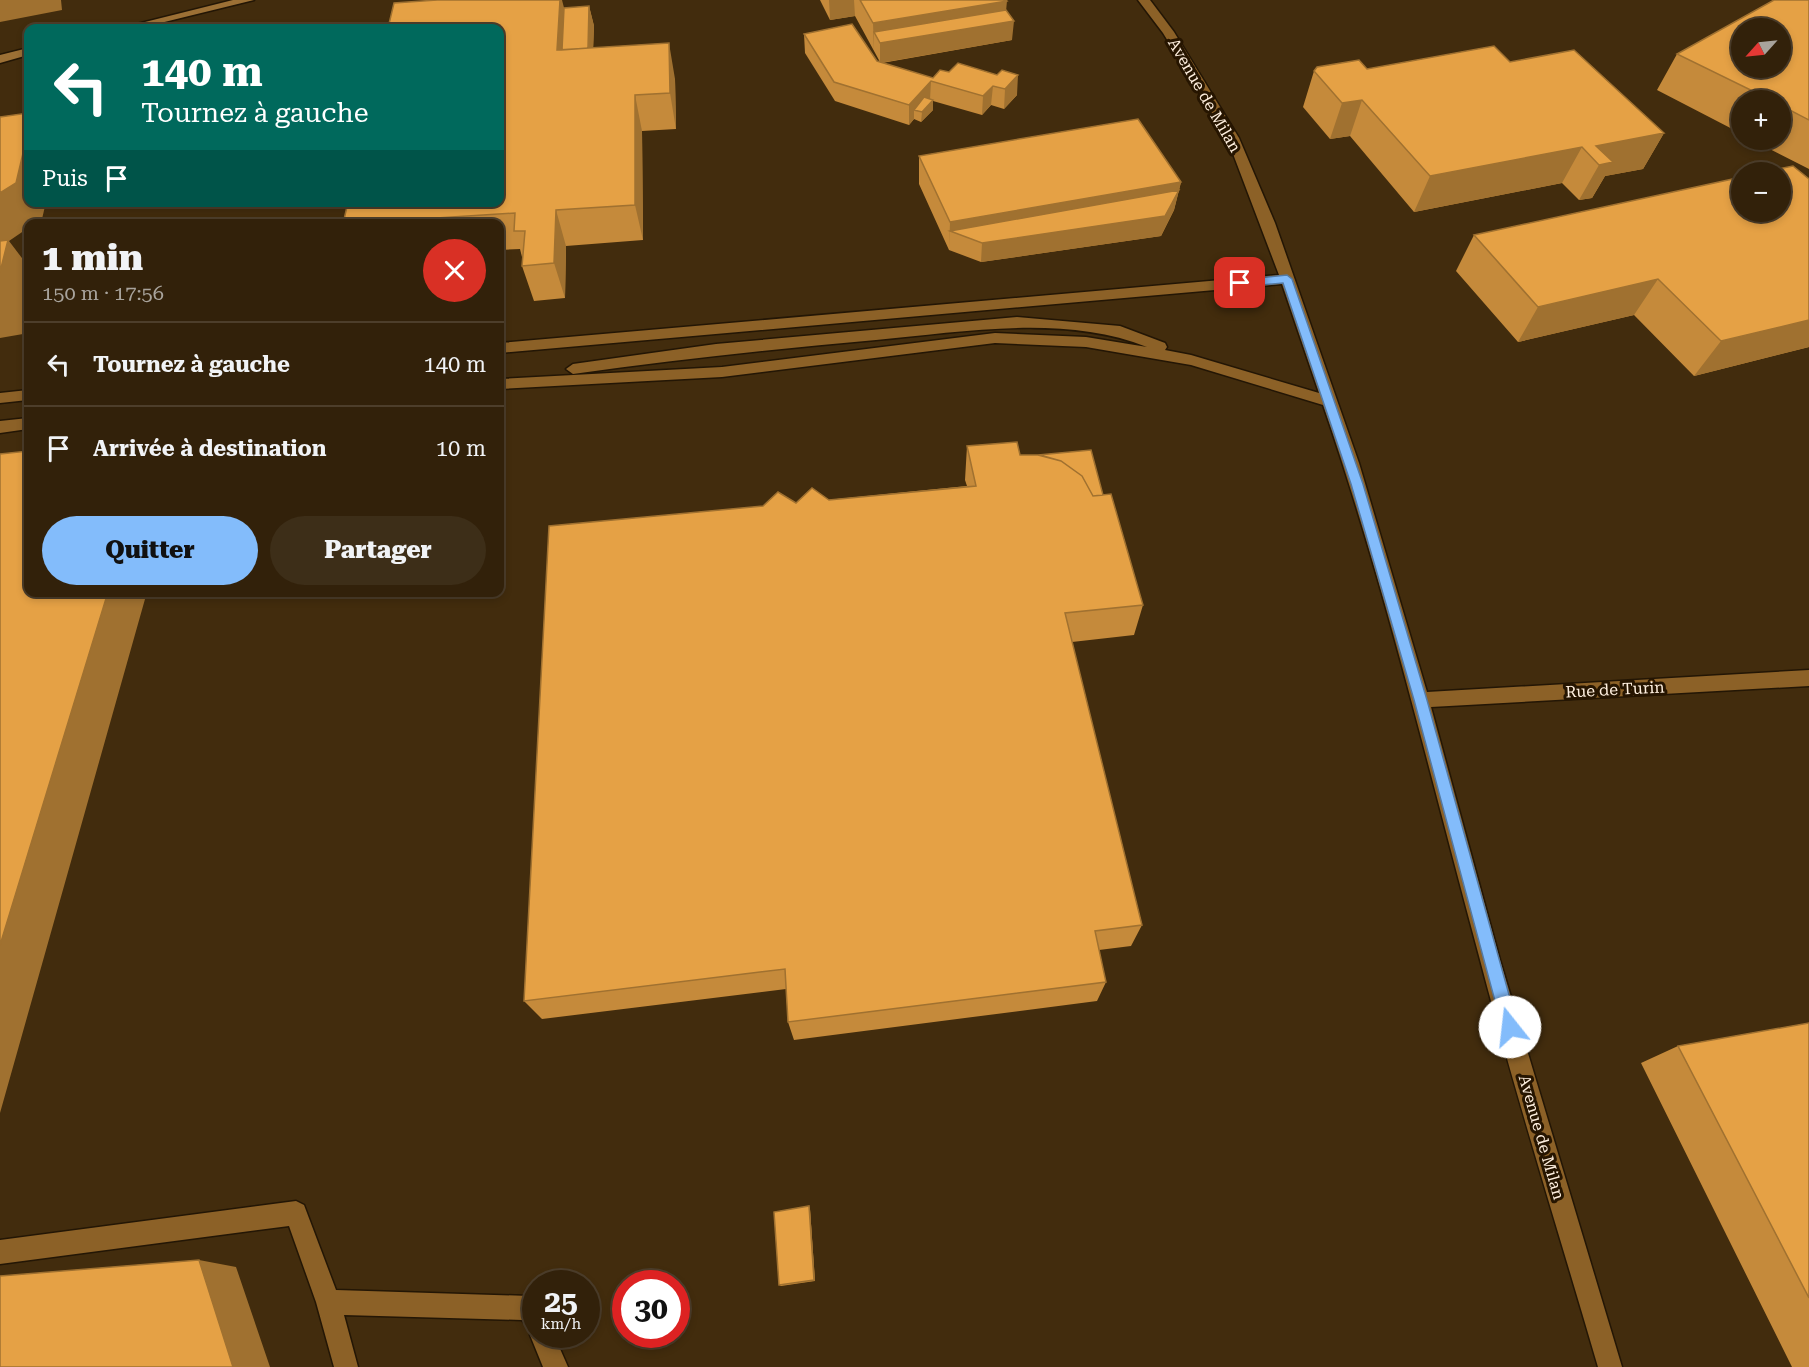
<!DOCTYPE html>
<html lang="fr">
<meta charset="utf-8">
<style>
body{margin:0;font-family:"Roboto Serif",serif;background:#3d2e18;color:#f1f3f6;height:100vh;display:flex;flex-direction:column;font-size:22px;white-space:nowrap}
*{box-sizing:border-box;margin:0}
p{font-size:20px;color:#a8a39c}
.icon{flex:none;width:33px;height:33px;fill:none;stroke:currentColor;stroke-width:2;stroke-linecap:round;stroke-linejoin:round}
.map{position:relative;flex:1;overflow:hidden}
.sheet{position:absolute;left:24px;top:219px;width:480px;height:378px;display:flex;flex-direction:column;background:#32210a;border-radius:12px;box-shadow:0 3px 9px #0003,0 0 0 2px #4d3e2b}
.sheet>*{flex:none}
.top-card{position:absolute;left:24px;top:24px;width:480px;height:183px;border-radius:12px;box-shadow:0 3px 9px #0003,0 0 0 2px #4d3e2b;background:#00695c;color:#fff;overflow:hidden}
.needle{width:39px;rotate:243deg}
.buttons{position:absolute;left:1731px;top:18px;display:grid;gap:12px}
.buttons a{display:grid;place-items:center;width:60px;height:60px;border-radius:50%;background:#32210a;box-shadow:0 3px 9px #0003,0 0 0 2px #4d3e2b;font-size:30px}
.speed{position:absolute;left:522px;top:1270px;display:flex;gap:12px;font-size:30px;font-weight:700;text-align:center}
.speed>*{display:grid;place-content:center;width:78px;height:78px;border-radius:50%;background:#32210a;box-shadow:0 3px 9px #0003,0 0 0 2px #4d3e2b;line-height:1}
.speed small{font-size:15px;font-weight:400}
.speed .limit{border:9px solid #d22;background:#fff;color:#111}
.pin{position:absolute;display:grid;place-items:center;width:51px;height:51px;color:#fff;margin:-26px;border-radius:12px;box-shadow:0 3px 9px #0006}
.me{position:absolute;width:66px;margin:-33px;rotate:344deg;stroke-linejoin:round;filter:drop-shadow(0 0 4px #0008)}
.turn{display:flex;align-items:center;gap:21px;height:126px;padding:0 18px;font-size:27px}
.turn .icon{width:78px;height:78px;stroke-width:2.5}
.turn b{display:block;font-size:42px;line-height:51px}
.then{display:flex;align-items:center;height:57px;padding:0 18px;background:#0003;gap:12px;font-size:22px}
.round{display:grid;place-items:center;flex:none;width:63px;height:63px;border-radius:32px;background:#3d2e18}
.summary{display:flex;align-items:center;justify-content:space-between;height:102px;padding:0 18px}
h1{font-size:36px;font-weight:800;line-height:45px}
.primary-button{display:flex;gap:12px;margin-top:auto;padding:12px 18px}
.primary-button a{flex:1;height:69px;border-radius:36px;background:#83bcfb;color:#111;font-size:24px;font-weight:800;line-height:69px;text-align:center}
.primary-button a+a{background:#3d2e18;color:#f1f3f6}
ul{padding:0;list-style:none}
li{display:flex;align-items:center;gap:18px;height:84px;padding:0 18px;border-top:2px solid #4d3e2b}
li div{flex:1}
li b{display:block;font-size:22px}
li em{font-style:normal}
.map>svg:first-child{display:block}
.lines{fill:none;stroke-linecap:round;stroke-linejoin:round}
.lane-casing{stroke:#231605;stroke-width:3}
.street-casing{stroke:#231605;stroke-width:3}
.secondary-casing{stroke:#231605;stroke-width:3}
.lane{fill:#8c6127;fill-rule:evenodd}
.street{fill:#8c6127;fill-rule:evenodd}
.secondary{fill:#9c7035;fill-rule:evenodd}
.wall{fill:#c58a3b}
.shaded-wall{fill:#a07130}
.building{fill:#e5a145;stroke:#a07130;stroke-width:1.5;fill-rule:evenodd}
.route{fill:#83bcfb;stroke:#557aa3;stroke-width:1.5}
.labels{text-anchor:middle;stroke-width:6;stroke-linejoin:round;paint-order:stroke}
.street-label{font-size:16px;fill:#fff0df;stroke:#261500}
</style>
<div class="map">
<svg width="1809" height="1367" viewBox="0 0 1809 1367">
<rect width="100%" height="100%" fill="#422c0d"/>
<g class="lines">
<defs>
<path id="lane" d="M 296,1201 L 304,1205 L 336,1290 L 529,1296 L 536,1299 L 536,1335 L 554,1335 L 568,1367 L 543,1367 L 530,1335 L 531,1332 L 522,1320 L 344,1315 L 358,1367 L 334,1367 L 316,1302 L 289,1226 L 0,1264 L 0,1240 Z"/>
<path id="street" d="M 1138,0 L 1150,0 L 1174,32 L 1239,138 L 1275,223 L 1359,463 L 1427,692 L 1809,670 L 1809,686 L 1431,707 L 1500,960 L 1622,1367 L 1598,1367 C 1558,1230 1515,1094 1479,956 C 1429,772 1385,585 1323,405 L 1191,365 L 1086,347 L 995,343 L 722,377 L 500,389 L 500,379 L 722,367 L 995,333 L 1086,337 L 1147,347 C 1064,314 963,332 876,340 C 775,349 674,360 573,374 L 566,369 L 573,364 L 716,344 L 1017,317 L 1120,326 L 1165,343 L 1167,347 L 1165,350 L 1191,355 L 1319,393 L 1282,284 L 500,353 L 500,343 L 1279,275 L 1227,138 L 1163,33 Z
M 28,390 L 28,400 L 0,403 L 0,393 Z
M 28,418 L 28,429 L 0,433 L 0,421 Z"/>
<path id="secondary" d="M 233,0 L 254,0 L 140,28 L 121,28 Z
M 28,48 L 28,55 L 0,63 L 0,55 Z"/>
</defs>
<!-- lane casing -->
<use href="#lane" class="lane-casing"/>
<!-- street casing -->
<use href="#street" class="street-casing"/>
<!-- secondary casing -->
<use href="#secondary" class="secondary-casing"/>
<!-- lane -->
<use href="#lane" class="lane"/>
<!-- street -->
<use href="#street" class="street"/>
<!-- secondary -->
<use href="#secondary" class="secondary"/>
</g>
<!-- wall -->
<path class="wall" d="M 820,0 L 1006,0 L 1006,10 L 1012,40 L 882,63 L 933,78 L 949,72 L 958,63 L 1017,95 L 1004,109 L 991,105 L 982,115 L 933,101 L 933,110 L 921,122 L 914,119 L 909,125 L 835,101 L 805,53 L 804,34 L 880,62 L 855,16 L 830,20 Z
M 1809,0 L 1809,169 L 1752,140 L 1780,140 L 1780,100 L 1742,100 L 1742,134 L 1657,90 L 1677,54 Z
M 589,6 L 594,26 L 593,48 L 675,79 L 676,129 L 642,131 L 643,240 L 566,246 L 565,298 L 534,301 L 522,266 L 522,257 L 520,249 L 500,250 L 500,224 L 343,224 L 564,8 Z
M 1510,62 L 1664,133 L 1643,169 L 1605,176 L 1592,198 L 1579,200 L 1562,183 L 1414,212 L 1350,136 L 1330,139 L 1303,107 L 1314,71 Z
M 919,156 L 1181,182 L 1174,210 L 1161,236 L 981,262 L 949,250 L 919,184 Z
M 1809,179 L 1809,347 L 1694,376 L 1634,315 L 1518,342 L 1456,271 L 1474,235 Z
M 967,446 L 1020,455 L 1103,495 L 1143,605 L 1134,635 L 1072,642 L 1142,925 L 1131,946 L 1099,950 L 1106,982 L 1097,1001 L 794,1040 L 788,1022 L 786,989 L 542,1019 L 524,1001 L 796,503 L 967,486 L 965,480 Z
M 1809,1023 L 1809,1367 L 1792,1367 L 1641,1063 L 1678,1046 Z
M 809,1206 L 810,1209 L 815,1281 L 781,1286 L 779,1285 Z"/>
<!-- shaded-wall -->
<path class="shaded-wall" d="M 0,0 L 61,0 L 62,10 L 0,22 Z
M 560,0 L 562,0 L 569,27 L 567,66 L 557,50 Z
M 829,0 L 854,0 L 855,16 L 830,20 Z
M 1007,1 L 1005,22 L 1014,21 L 1012,40 L 880,63 L 880,43 L 874,32 L 874,51 L 873,23 Z
M 589,6 L 594,26 L 592,84 L 588,65 Z
M 669,43 L 675,79 L 676,129 L 670,93 Z
M 1018,75 L 1017,95 L 1004,109 L 1005,89 Z
M 931,81 L 930,100 L 914,110 L 914,119 L 909,125 L 909,105 Z
M 993,86 L 991,105 L 982,115 L 983,96 Z
M 635,95 L 642,131 L 643,240 L 635,205 Z
M 933,100 L 933,110 L 921,122 L 922,112 Z
M 1362,100 L 1350,136 L 1330,139 L 1342,103 Z
M 28,132 L 28,202 L 46,202 L 42,219 L 35,224 L 28,224 L 28,228 L 9,241 L 28,266 L 28,308 L 23,334 L 0,338 L 0,193 Z
M 1664,133 L 1643,169 L 1605,176 L 1592,198 L 1579,200 L 1599,165 L 1596,146 Z
M 1582,147 L 1562,183 L 1414,212 L 1430,176 Z
M 1181,182 L 1174,210 L 1161,236 L 981,262 L 982,243 L 950,231 L 949,250 L 950,222 Z
M 556,210 L 566,246 L 565,298 L 554,263 Z
M 1658,279 L 1634,315 L 1518,342 L 1538,307 Z
M 1809,320 L 1809,347 L 1694,376 L 1721,341 Z
M 108,592 L 147,592 L 0,1113 L 0,945 Z
M 809,1206 L 810,1209 L 815,1281 L 814,1280 Z
M 199,1260 L 236,1267 L 270,1367 L 233,1367 Z"/>
<!-- building -->
<path class="building" d="M 437,0 L 560,0 L 557,50 L 669,43 L 670,93 L 635,95 L 635,205 L 556,210 L 554,263 L 522,266 L 525,231 L 514,231 L 515,213 L 343,224 L 348,202 L 500,202 L 500,28 L 388,28 L 394,3 Z
M 860,0 L 1006,0 L 1007,1 L 873,23 Z
M 1774,0 L 1809,0 L 1809,120 L 1780,105 L 1780,100 L 1771,100 L 1677,54 ZM 1742,28 L 1780,28 L 1780,68 L 1742,68 Z
M 589,6 L 588,48 L 562,50 L 564,8 Z
M 1006,10 L 1014,21 L 880,43 L 874,32 Z
M 852,24 L 877,61 L 933,78 L 940,70 L 949,72 L 958,63 L 997,75 L 1002,70 L 1018,75 L 1005,89 L 993,86 L 983,96 L 931,81 L 909,105 L 834,82 L 804,34 Z
M 1494,46 L 1510,62 L 1574,50 L 1664,133 L 1596,146 L 1613,162 L 1599,165 L 1582,147 L 1430,176 L 1362,100 L 1342,103 L 1314,71 L 1317,67 L 1359,60 L 1367,69 Z
M 924,97 L 933,100 L 922,112 L 914,110 Z
M 28,113 L 28,132 L 16,183 L 0,193 L 0,117 Z
M 1138,119 L 1181,182 L 950,222 L 919,156 Z
M 1793,166 L 1809,179 L 1809,320 L 1721,341 L 1658,279 L 1538,307 L 1474,235 L 1742,177 L 1742,212 L 1780,212 L 1780,172 L 1762,172 Z
M 1179,190 L 1165,216 L 982,243 L 950,231 Z
M 8,240 L 0,272 L 0,241 Z
M 1017,442 L 1020,455 L 1040,455 L 1061,461 L 1082,476 L 1093,496 L 1111,494 L 1143,605 L 1065,613 L 1142,925 L 1095,931 L 1106,982 L 788,1022 L 785,969 L 524,1001 L 549,526 L 763,506 L 778,492 L 796,503 L 812,488 L 829,500 L 976,486 L 967,446 Z
M 1091,450 L 1103,495 L 1093,496 L 1082,476 L 1061,461 L 1038,455 Z
M 28,451 L 28,592 L 108,592 L 0,945 L 0,454 Z
M 1809,1023 L 1809,1298 L 1678,1046 Z
M 809,1206 L 814,1280 L 779,1285 L 774,1212 Z
M 199,1260 L 233,1367 L 0,1367 L 0,1276 Z"/>
<!-- route -->
<path class="route" d="M 1287,275 L 1292,279 L 1363,484 L 1427,700 L 1518,1027 L 1516,1033 L 1510,1035 L 1504,1033 L 1502,1027 L 1414,700 L 1351,484 L 1283,283 L 1240,287 L 1235,283 L 1240,280 Z"/>
<g class="labels">
<!-- street labels -->
<g class="street-label">
<text transform="translate(1205 95) rotate(60)" y="6">Avenue de Milan</text>
<text transform="translate(1615 689) rotate(-3)" y="6">Rue de Turin</text>
<text transform="translate(1542 1137) rotate(74)" y="6">Avenue de Milan</text>
</g>
</g>
</svg>
<div class="buttons">
<a><svg class="needle" viewBox="-14 -14 28 28"><path d="M0-13l5 13h-10z" fill="#e53935"/><path d="M0 13l5-13h-10z" fill="#a8a39c"/></svg></a>
<a>+</a>
<a>−</a>
</div>
<div class="speed"><div>25<small>km/h</small></div><div class="limit">30</div></div>
<div class="pin" style="left:1240px;top:283px;background:#d93025"><svg class="icon" aria-label="arrive" viewBox="0 0 24 24"><path d="M6 21V4h12l-3 4 3 4H6"/></svg></div>
<svg class="me" style="left:1510px;top:1027px" viewBox="-20 -20 40 40"><circle r="19" fill="#fff"/><path d="M0-13L10 11 0 6-10 11z" fill="#83bcfb"/></svg>
<div class="top-card">
<div class="turn"><svg class="icon" aria-label="left" viewBox="0 0 24 24"><path d="M17 20v-9H6M10 6l-5 5 5 5"/></svg><div><b>140 m</b>Tournez à gauche</div></div>
<div class="then">Puis<svg class="icon" aria-label="arrive" viewBox="0 0 24 24"><path d="M6 21V4h12l-3 4 3 4H6"/></svg></div>
</div>
<section class="sheet">
<div class="summary"><div><h1>1 min</h1><p>150 m · 17:56</p></div><a class="round" style="background:#d93025;color:#fff"><svg class="icon" aria-label="close" viewBox="0 0 24 24"><path d="M6 6l12 12M18 6L6 18"/></svg></a></div>
<ul>
<li><svg class="icon" aria-label="left" viewBox="0 0 24 24"><path d="M17 20v-9H6M10 6l-5 5 5 5"/></svg><div><b>Tournez à gauche</b></div><em>140 m</em></li>
<li><svg class="icon" aria-label="arrive" viewBox="0 0 24 24"><path d="M6 21V4h12l-3 4 3 4H6"/></svg><div><b>Arrivée à destination</b></div><em>10 m</em></li>
</ul>
<div class="primary-button"><a>Quitter</a><a>Partager</a></div>
</section>
</div>
